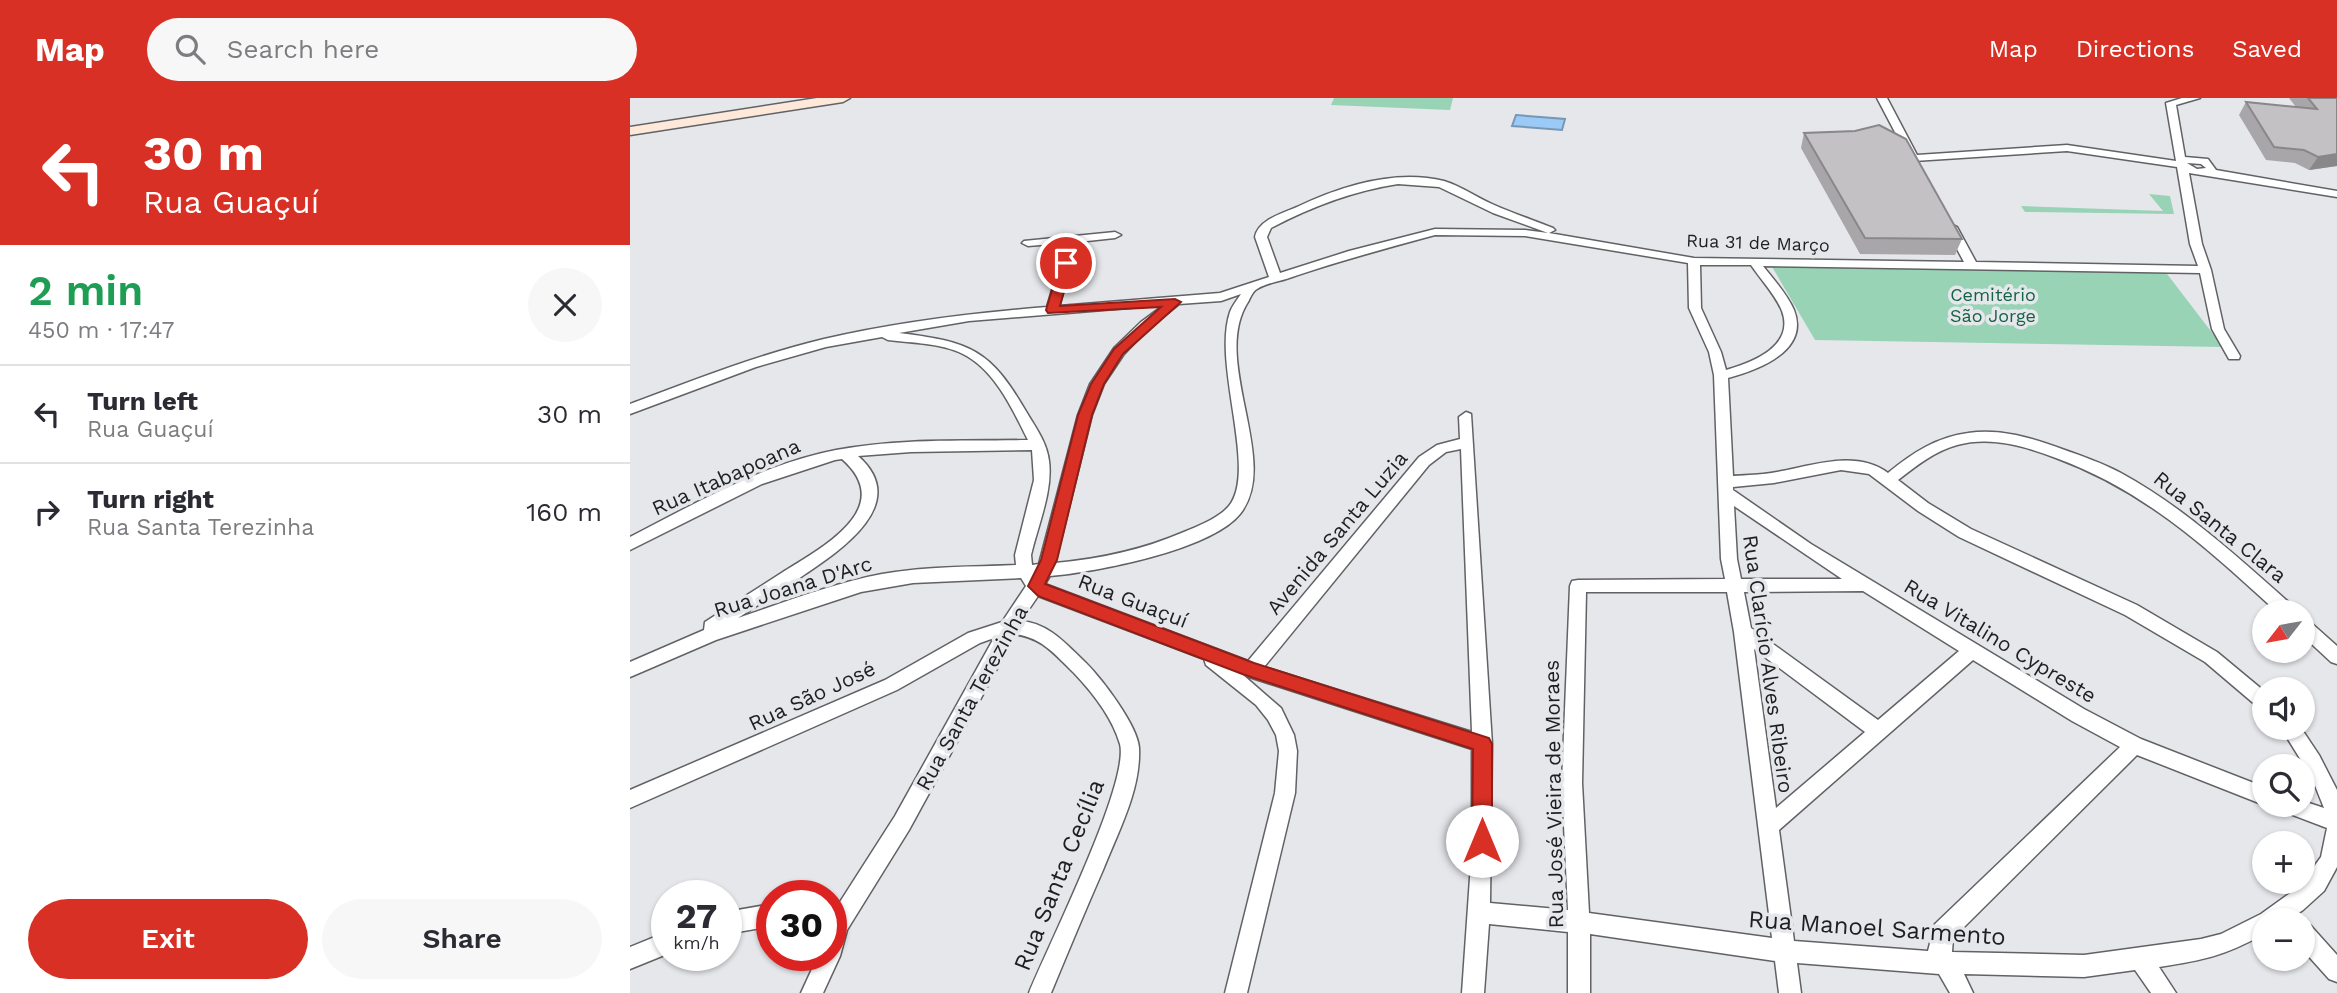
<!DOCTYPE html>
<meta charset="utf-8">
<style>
body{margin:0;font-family:"Work Sans",sans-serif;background:#f7f7f7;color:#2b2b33;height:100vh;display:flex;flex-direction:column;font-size:26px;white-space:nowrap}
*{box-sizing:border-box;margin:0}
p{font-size:23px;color:#7c7c81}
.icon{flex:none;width:38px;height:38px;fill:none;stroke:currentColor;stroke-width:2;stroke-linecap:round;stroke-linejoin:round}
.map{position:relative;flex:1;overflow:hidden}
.details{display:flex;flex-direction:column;background:#fff;width:630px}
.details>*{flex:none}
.hud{background:#d93025;color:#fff;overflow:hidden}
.needle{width:46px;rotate:239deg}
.tools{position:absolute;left:1622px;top:502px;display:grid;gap:14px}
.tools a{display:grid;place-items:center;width:63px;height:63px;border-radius:50%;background:#fff;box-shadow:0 2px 5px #0004;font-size:35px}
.speed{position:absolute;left:21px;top:782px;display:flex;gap:14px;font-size:35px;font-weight:700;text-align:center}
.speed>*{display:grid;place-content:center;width:91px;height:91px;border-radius:50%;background:#fff;box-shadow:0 2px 5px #0004;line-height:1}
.speed small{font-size:18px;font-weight:400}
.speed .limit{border:10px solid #d22;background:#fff;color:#111}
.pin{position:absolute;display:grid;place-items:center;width:60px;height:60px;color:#fff;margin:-30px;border:4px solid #fff;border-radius:50%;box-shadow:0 2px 7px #0007}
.me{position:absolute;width:77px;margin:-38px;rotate:0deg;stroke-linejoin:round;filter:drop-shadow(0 0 5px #0008)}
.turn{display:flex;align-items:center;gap:24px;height:147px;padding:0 28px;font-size:32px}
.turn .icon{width:91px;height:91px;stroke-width:2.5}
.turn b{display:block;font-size:49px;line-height:60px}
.round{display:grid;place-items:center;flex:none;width:74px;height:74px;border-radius:37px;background:#f7f7f7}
.headline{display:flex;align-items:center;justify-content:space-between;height:119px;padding:0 28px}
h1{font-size:42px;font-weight:600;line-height:52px;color:#1e9e55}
.button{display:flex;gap:14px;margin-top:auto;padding:14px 28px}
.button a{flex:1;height:80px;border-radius:42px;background:#d93025;color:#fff;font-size:28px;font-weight:600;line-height:80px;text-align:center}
.button a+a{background:#f7f7f7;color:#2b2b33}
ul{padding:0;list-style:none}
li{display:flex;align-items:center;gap:21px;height:98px;padding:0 28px;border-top:2px solid #e1e1e2}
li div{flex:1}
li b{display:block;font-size:26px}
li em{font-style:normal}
header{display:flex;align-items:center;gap:42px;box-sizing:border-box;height:98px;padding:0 35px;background:#d93025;color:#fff}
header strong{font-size:33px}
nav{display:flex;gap:38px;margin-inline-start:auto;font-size:24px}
.search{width:490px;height:63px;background:#f7f7f7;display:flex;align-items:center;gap:18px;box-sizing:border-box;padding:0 24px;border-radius:38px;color:#7c7c81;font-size:26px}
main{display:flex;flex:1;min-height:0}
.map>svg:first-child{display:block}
.green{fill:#98d3b6}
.water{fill:#9bcaf7;stroke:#7697b6;stroke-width:2}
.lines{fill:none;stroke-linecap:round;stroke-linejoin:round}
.street-casing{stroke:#616265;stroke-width:3}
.secondary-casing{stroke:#616265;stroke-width:3}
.street{fill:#fff;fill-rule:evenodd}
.secondary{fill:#fee8da;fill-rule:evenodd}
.wall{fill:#a9a6a9}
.shaded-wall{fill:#898789}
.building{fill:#c4c1c4;stroke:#898789;stroke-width:2}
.route{fill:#d93025;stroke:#8d1f18;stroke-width:2}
.labels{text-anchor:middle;stroke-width:7;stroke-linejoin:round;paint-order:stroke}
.far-street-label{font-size:18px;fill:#1e1f20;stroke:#e6e7eb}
.far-park-label{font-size:18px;fill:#146345;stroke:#e6e7eb}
.street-label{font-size:21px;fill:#1e1f20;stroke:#e6e7eb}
.near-street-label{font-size:24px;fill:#1e1f20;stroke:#e6e7eb}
</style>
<header>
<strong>Map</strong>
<div class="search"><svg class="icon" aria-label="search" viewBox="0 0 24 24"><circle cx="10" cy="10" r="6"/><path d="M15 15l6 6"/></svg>Search here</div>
<nav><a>Map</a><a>Directions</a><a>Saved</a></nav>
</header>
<main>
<section class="details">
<div class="hud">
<div class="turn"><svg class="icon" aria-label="left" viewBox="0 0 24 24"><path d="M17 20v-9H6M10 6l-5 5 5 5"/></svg><div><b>30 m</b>Rua Guaçuí</div></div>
</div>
<div class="headline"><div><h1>2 min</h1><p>450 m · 17:47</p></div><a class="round"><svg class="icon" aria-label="close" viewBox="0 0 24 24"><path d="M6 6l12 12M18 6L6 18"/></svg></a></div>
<ul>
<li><svg class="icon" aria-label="left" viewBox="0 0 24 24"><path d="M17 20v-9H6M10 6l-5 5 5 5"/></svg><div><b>Turn left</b><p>Rua Guaçuí</p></div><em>30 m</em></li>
<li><svg class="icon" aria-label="right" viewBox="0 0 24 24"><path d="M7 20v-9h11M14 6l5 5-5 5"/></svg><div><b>Turn right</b><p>Rua Santa Terezinha</p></div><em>160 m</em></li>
</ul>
<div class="button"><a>Exit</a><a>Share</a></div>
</section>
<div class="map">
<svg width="1707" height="895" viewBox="0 0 1707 895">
<rect width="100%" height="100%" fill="#e6e7eb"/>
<!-- green -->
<path class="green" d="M 704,0 L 823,0 L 820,12 L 701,7 Z
M 1519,96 L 1540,98 L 1544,116 L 1395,114 L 1391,108 L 1533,113 Z
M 1141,167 L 1534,172 L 1593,249 L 1185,242 Z"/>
<!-- water -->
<path class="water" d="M 886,17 L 935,21 L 932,32 L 882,28 Z"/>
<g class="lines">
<defs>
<path id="street" d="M 1247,0 L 1257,0 L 1287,57 L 1437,47 L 1546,63 L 1536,5 L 1552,0 L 1570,0 L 1546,7 L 1555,59 L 1578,61 L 1586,72 L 1707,93 L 1707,99 L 1559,75 L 1572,146 L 1581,172 L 1594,231 L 1610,258 L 1609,261 L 1599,261 L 1582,231 L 1570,175 L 1133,168 C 1144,182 1157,196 1164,212 C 1180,253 1128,272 1098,280 L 1103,378 C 1117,377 1132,377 1147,374 C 1182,368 1226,351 1258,375 C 1282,355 1307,339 1338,335 C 1370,330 1402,340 1432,351 C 1452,358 1472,365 1491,375 C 1555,410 1610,461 1664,509 L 1666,514 L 1647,514 C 1578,451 1516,393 1426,360 C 1394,348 1361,338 1327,347 C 1305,353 1286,368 1268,382 L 1298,405 L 1341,431 L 1507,507 L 1587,554 L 1634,593 L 1634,611 L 1628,609 L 1575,564 L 1495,517 L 1329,439 L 1288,413 L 1239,376 L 1211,372 L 1144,385 L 1103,389 L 1103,392 L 1181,446 L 1454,611 L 1511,641 L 1634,689 L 1634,707 L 1507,657 L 1323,840 L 1322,854 L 1454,857 L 1571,841 L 1591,836 L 1631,816 L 1670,788 L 1691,759 L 1697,730 L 1652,713 L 1649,707 L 1673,707 L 1673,703 L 1694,710 L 1682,680 L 1651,630 L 1671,630 L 1689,657 L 1707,692 L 1707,769 L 1694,793 L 1673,812 L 1658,822 L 1634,822 L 1634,836 C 1594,858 1574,862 1529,869 L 1546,895 L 1521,895 L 1505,872 L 1454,879 L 1334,876 L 1343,895 L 1320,895 L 1309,876 L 1167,865 L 1171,895 L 1149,895 L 1145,863 L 960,836 L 960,895 L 938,895 L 938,834 L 859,826 L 854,895 L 832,895 L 842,751 L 842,651 L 613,577 L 651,610 L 664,637 L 667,653 L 665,695 L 617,895 L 595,895 L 645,695 L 649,653 L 646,637 L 638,622 L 626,607 L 576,567 L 574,561 L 408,498 L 391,523 C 419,525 437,547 456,565 C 472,581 508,628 509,650 C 511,692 488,734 473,772 C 455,813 438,854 421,895 L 399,895 C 417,850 500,685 490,646 C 482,619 463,595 444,575 C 424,556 412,539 383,536 L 369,567 L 279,732 L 217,832 L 210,858 L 193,895 L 171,895 L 188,858 L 201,858 L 201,818 L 265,718 L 364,540 L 350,545 L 267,592 L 0,710 L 0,692 L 255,582 L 338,535 L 372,524 L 396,488 L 391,480 L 283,485 L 231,494 L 86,542 L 0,579 L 0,564 L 74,532 L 75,524 C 101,507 127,491 153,474 C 191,450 268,410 212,361 L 205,362 L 132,386 L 0,452 L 0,439 C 66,405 133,366 206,352 C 269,340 335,343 398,342 C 383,312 365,272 333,256 C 311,245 282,245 258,242 L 252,239 L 196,249 L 126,269 L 0,316 L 0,306 C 64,282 127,257 194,241 C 267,224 342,215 417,209 L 436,145 L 398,148 L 392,145 L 394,143 L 485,134 L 491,137 L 485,140 L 448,144 L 429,208 L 590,195 L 639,179 L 625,139 C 628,122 653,115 667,109 C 711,88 766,71 814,83 C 831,88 846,99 862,106 C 882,115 903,122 923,130 L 925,132 L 919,135 L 1064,160 L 1334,164 L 1315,129 L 1321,126 L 1327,129 L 1346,164 L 1568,168 L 1560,146 L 1547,69 L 1437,53 L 1284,63 L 1277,57 ZM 1557,65 L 1571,66 L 1576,70 L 1567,71 ZM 768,86 L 809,89 L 863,115 L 918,135 L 895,132 L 805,131 L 719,153 L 650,175 L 637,139 L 641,130 C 681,109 722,93 768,86 ZM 805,137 L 895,138 L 1058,165 L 1059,210 L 1079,254 L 1084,277 L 1091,461 L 1095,481 L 948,482 L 942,483 L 940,488 L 932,685 L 938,812 L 860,805 L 862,646 L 841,316 L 836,314 L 829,319 L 830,341 L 807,347 L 789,359 L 618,563 L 415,486 L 420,478 C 466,474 581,452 610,416 C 652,364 580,263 618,204 C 620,200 623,193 627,191 C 636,185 652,183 662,179 C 709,163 757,150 805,137 ZM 1070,167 L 1121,167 C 1131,182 1145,196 1152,213 C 1165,248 1123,264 1096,272 L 1091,254 L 1071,210 ZM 611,196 C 607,202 602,208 600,214 C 582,267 628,372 599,408 C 589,420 568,428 554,434 C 512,452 470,461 425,465 L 462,317 L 474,286 L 494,256 L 519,230 L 549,206 L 591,203 ZM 534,207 L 511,224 L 484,250 L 460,286 L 448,317 L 409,466 L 402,467 L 401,457 C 408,427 423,393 419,363 C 417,345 406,330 397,315 C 360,251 341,244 269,235 L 339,223 ZM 831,351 L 842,634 L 634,569 L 799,367 L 816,354 ZM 402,352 L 404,382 L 385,457 L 386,467 C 342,469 296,468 252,476 C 204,485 155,504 108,520 C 128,507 148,494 168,481 C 205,456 284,407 228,358 L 281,354 ZM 1104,408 L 1212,481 L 1111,481 L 1107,461 ZM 1233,493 L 1329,553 L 1248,622 L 1121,530 L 1114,494 ZM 956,494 L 1097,494 L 1104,534 L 1142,840 L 959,815 L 952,685 ZM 1124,551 L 1235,634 L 1146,710 ZM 1343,562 L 1442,623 L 1490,649 L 1305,826 L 1298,853 L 1164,843 L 1149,732 Z
M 1673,521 L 1679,523 L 1707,548 L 1707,566 L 1701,564 L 1673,538 Z
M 142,806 L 142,828 L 96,836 L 96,814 Z
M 1673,825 L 1681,828 L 1707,857 L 1707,884 L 1699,881 L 1673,852 Z
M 37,834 L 37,856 L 0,871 L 0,849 Z"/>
<path id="secondary" d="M 187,0 L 220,0 L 213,4 L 0,37 L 0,29 Z"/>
</defs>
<!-- street casing -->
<use href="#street" class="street-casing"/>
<!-- secondary casing -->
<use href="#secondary" class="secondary-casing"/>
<!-- street -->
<use href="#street" class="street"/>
<!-- secondary -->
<use href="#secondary" class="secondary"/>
</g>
<!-- wall -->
<path class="wall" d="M 1659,0 L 1707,0 L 1707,68 L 1679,72 L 1665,65 L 1636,62 L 1609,17 L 1616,4 L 1666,9 Z
M 1174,35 L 1332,141 L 1325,157 L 1230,156 L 1171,50 Z"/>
<!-- shaded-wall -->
<path class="shaded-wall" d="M 1707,56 L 1707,68 L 1679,72 L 1688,59 Z"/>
<!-- building -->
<path class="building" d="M 1678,0 L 1707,0 L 1707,56 L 1688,59 L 1674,52 L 1644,49 L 1616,4 L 1687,11 Z
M 1249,27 L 1276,41 L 1332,141 L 1235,140 L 1174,35 L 1225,33 Z"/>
<!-- route -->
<path class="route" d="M 436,161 L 442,165 L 430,208 L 545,201 L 551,204 L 493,256 L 474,286 L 462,317 L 427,462 L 415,486 L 624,565 L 859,640 L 862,646 L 862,743 L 859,749 L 852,752 L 845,749 L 842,743 L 843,651 L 615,577 L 408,498 L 398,488 L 411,462 L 448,317 L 461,286 L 484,251 L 531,209 L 418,215 L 416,212 L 430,165 Z"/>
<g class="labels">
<!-- far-street labels -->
<g class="far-street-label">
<text transform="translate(1128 145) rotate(2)" y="6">Rua 31 de Março</text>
</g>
<!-- far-park labels -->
<g class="far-park-label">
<text x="1363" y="203">Cemitério<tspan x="1363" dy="21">São Jorge</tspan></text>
</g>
<!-- street labels -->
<g class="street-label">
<text transform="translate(96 379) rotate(-24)" y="7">Rua Itabapoana</text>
<text transform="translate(1590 429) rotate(39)" y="7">Rua Santa Clara</text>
<text transform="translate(707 435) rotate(-50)" y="7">Avenida Santa Luzia</text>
<text transform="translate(163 489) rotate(-17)" y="7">Rua Joana D'Arc</text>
<text transform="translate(503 503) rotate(21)" y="7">Rua Guaçuí</text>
<text transform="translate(1370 543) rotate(31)" y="7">Rua Vitalino Cypreste</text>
<text transform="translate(1138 566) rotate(82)" y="7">Rua Clarício Alves Ribeiro</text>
<text transform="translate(182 598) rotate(-25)" y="7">Rua São José</text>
<text transform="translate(342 600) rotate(-61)" y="7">Rua Santa Terezinha</text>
<text transform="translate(924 696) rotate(-91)" y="7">Rua José Vieira de Moraes</text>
</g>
<!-- near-street labels -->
<g class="near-street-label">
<text transform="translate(429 777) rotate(-68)" y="8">Rua Santa Cecília</text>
<text transform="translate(1247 830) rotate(4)" y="8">Rua Manoel Sarmento</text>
</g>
</g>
</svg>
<div class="tools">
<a><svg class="needle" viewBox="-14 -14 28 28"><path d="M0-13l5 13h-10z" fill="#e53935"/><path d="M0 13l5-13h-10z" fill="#7c7c81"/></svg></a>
<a><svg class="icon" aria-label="sound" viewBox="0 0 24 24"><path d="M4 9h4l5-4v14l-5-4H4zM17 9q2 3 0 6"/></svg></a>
<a><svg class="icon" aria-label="search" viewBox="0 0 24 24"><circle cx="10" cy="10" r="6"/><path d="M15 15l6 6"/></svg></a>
<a>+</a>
<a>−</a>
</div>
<div class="speed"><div>27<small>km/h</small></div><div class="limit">30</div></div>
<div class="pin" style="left:436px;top:165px;background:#d93025"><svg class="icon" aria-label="arrive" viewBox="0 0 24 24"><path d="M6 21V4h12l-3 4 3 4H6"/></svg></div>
<svg class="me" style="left:852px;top:743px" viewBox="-20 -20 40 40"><circle r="19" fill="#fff"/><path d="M0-13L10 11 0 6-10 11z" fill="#d93025"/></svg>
</div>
</main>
